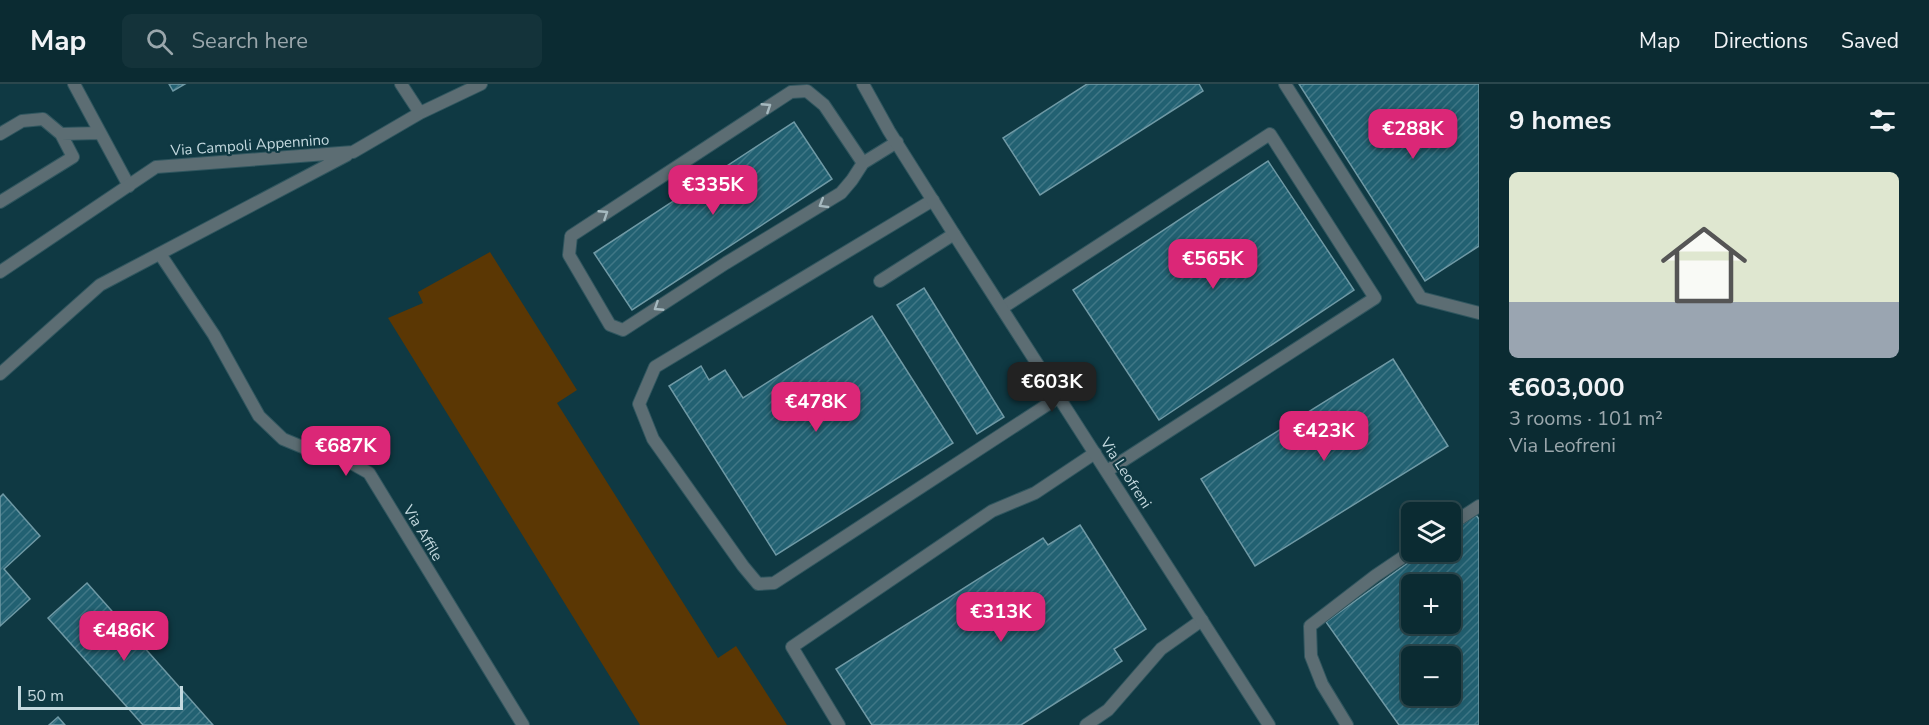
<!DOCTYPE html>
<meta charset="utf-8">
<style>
:root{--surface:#0b2b32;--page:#14333a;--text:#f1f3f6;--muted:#9aa7ac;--line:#2b474d;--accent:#db2777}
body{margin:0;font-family:"Nunito Sans",sans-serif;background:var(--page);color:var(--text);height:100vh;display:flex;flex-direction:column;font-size:22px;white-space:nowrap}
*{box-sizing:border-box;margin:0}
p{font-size:20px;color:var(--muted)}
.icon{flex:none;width:33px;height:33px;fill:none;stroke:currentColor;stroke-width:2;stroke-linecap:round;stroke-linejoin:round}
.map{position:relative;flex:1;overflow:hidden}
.sheet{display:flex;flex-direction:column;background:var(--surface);width:450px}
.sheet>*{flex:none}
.buttons{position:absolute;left:1401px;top:418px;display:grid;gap:12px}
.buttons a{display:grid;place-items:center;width:60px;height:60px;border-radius:9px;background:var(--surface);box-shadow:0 3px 15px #0003,0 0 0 2px var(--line);font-size:30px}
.scale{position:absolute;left:18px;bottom:15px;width:165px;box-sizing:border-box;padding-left:6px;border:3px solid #c4d9df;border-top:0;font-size:16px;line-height:21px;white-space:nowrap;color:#c4d9df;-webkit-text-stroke:4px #0f3943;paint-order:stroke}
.price{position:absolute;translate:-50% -51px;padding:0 14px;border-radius:12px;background:var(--accent);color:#fff;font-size:20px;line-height:39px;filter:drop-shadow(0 2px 3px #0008)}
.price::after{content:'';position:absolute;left:50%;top:36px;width:18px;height:14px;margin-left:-9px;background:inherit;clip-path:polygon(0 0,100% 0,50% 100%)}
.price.active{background:#222;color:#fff}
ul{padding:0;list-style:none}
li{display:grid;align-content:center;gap:12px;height:318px;padding:0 30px}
li span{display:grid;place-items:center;height:186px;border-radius:9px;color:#555}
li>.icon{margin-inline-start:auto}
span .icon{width:108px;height:108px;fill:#fffc;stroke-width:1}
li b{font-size:26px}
h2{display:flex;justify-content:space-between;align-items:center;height:72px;padding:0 30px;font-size:26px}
header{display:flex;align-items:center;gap:36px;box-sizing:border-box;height:84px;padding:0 30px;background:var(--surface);border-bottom:2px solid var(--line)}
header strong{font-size:28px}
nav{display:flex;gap:33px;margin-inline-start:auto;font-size:21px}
.search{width:420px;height:54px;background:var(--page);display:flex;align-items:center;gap:15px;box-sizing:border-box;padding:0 21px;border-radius:9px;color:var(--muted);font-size:22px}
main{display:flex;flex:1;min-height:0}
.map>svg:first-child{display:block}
</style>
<header>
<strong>Map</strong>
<div class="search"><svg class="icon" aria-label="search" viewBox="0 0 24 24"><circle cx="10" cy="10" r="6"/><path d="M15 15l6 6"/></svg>Search here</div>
<nav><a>Map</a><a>Directions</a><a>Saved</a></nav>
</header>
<main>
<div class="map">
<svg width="1479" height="641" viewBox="0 0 1479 641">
<defs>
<pattern id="building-hatch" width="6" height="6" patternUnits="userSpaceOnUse" patternTransform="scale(1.5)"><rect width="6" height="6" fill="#226172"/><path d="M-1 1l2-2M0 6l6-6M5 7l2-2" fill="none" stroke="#407786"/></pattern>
</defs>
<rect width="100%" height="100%" fill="#0f3943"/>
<path fill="#5b3704" d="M490,168l87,138 -20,13 161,255 18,-12 51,79h-147l-252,-407 35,-15 -5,-11z"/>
<path fill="url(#building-hatch)" stroke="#6f99a5" stroke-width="1.5" fill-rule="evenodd" d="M169,0h16l-12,7z
M1087,0h112l4,7 -163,104 -37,-57z
M1299,0h180v162l-54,35z
M794,38l38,57 -200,131 -38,-57z
M1268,77l86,129 -195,130 -86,-130z
M924,204l80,129 -27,17 -80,-129z
M872,232l81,127 -177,112 -107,-169 32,-20 8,14 16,-10 18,28z
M1393,275l55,87 -193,120 -54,-87z
M3,410l37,42 -36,33 26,30 -30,27v-129z
M1476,431l3,4v206h-80l-73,-103 97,-70h27v-19zM1412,501h38v39h-38zM1412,573h38v39h-38z
M1080,441l66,104 -32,20 8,12 -101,64h-149l-36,-56 207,-131 5,7z
M87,499l126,142h-70l-95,-107z
M58,633l7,8h-16z"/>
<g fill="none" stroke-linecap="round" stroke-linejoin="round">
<g stroke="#30565f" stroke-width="14">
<path id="lane" d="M74,0l55,102
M1285,0l136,214 58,15
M0,50l22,-13 21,-2 18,15 12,23 -73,45
M61,50l39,-1
M863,79l-39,-58 -17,-14 -16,1 -220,144 -2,19 41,70 13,5 103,-67 115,-70 11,-13 11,-17 34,-21
M933,116l-278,167 -16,37 14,35 90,127 15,18 16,-1 285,-186
M880,197l74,-47
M1002,224l268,-174 105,164 -268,173
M1450,441l29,-19
M839,641l-47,-78 200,-136 43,-18 60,-40
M1086,641l22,-15 53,-61 41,-29
M1347,641l-25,-41 -11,-28 -1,-30 65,-50 37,-25"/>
</g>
<g stroke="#30565f" stroke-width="14">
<path id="street" d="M401,0l19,29
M863,0l26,47 65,103 315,491
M160,170l54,81 45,81 24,23 34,14 29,7 23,13 154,252
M0,188l156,-105 197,-15 67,-39 61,-29
M0,290l100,-89 247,-130"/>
</g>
<use href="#lane" stroke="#5c6d73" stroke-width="12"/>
<use href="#street" stroke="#5c6d73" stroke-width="12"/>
</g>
<defs><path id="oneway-chevron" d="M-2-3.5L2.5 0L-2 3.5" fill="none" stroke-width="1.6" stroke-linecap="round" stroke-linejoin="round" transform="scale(1.5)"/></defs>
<g stroke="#a5b9bf">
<use href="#oneway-chevron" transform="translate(767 23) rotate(-33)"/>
<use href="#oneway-chevron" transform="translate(823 120) rotate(149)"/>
<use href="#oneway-chevron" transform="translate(604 130) rotate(-33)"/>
<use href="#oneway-chevron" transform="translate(658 223) rotate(147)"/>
</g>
<g text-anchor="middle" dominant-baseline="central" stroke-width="4.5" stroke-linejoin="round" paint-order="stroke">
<g font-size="15" fill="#c4d9df" stroke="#0f3943">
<text transform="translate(250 61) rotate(-4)">Via Campoli Appennino</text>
<text transform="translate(1126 389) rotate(57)">Via Leofreni</text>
<text transform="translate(423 449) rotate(59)">Via Affile</text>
</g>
</g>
</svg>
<div class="buttons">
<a><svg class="icon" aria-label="layers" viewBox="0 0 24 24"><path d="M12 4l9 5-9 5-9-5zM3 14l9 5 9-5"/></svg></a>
<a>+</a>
<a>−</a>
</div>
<div class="scale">50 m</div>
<b class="price" style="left:1413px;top:76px">€288K</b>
<b class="price" style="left:713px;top:132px">€335K</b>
<b class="price" style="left:1213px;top:206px">€565K</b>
<b class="price active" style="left:1052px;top:329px">€603K</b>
<b class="price" style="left:816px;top:349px">€478K</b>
<b class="price" style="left:1324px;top:378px">€423K</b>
<b class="price" style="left:346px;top:393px">€687K</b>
<b class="price" style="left:1001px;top:559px">€313K</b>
<b class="price" style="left:124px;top:578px">€486K</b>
</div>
<section class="sheet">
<h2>9 homes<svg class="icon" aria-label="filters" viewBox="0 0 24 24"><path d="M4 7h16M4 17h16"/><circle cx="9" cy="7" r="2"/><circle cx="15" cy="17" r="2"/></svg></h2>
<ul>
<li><span style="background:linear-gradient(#dfe7d0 70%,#9aa5b1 0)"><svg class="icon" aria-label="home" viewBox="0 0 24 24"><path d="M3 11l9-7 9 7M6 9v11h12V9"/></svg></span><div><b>€603,000</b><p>3 rooms · 101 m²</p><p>Via Leofreni</p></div></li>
</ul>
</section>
</main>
